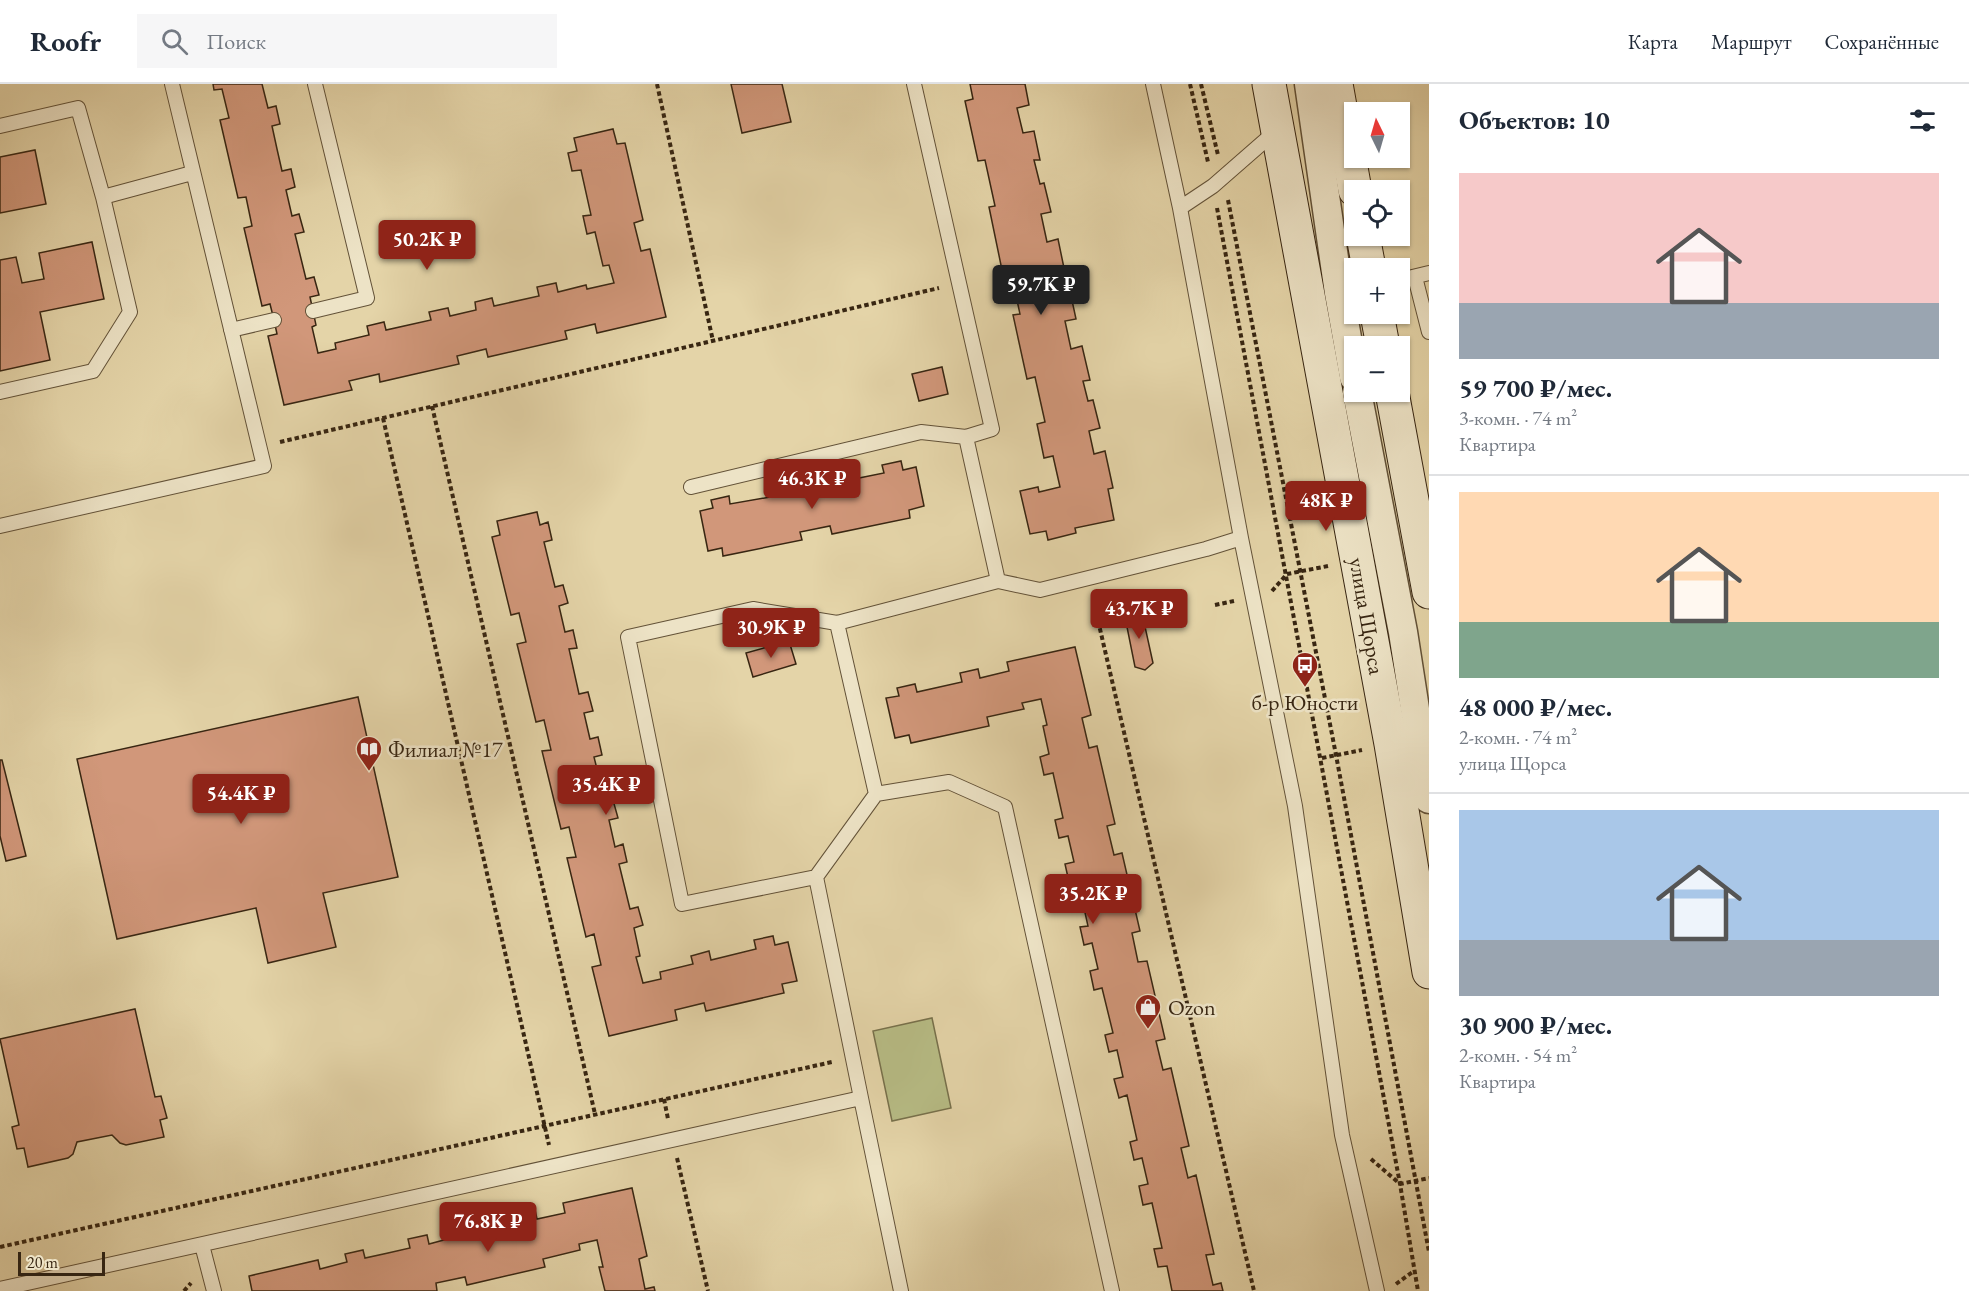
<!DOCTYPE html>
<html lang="ru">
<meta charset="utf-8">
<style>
:root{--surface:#fff;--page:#f6f6f7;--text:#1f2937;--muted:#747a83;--line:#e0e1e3;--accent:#8f2418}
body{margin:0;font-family:"EB Garamond",serif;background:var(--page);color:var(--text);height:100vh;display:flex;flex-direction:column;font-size:22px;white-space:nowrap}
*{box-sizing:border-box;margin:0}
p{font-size:20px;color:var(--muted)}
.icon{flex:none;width:33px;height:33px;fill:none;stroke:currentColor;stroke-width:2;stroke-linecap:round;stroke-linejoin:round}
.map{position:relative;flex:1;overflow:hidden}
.details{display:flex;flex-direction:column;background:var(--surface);width:540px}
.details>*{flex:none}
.needle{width:39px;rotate:355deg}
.tools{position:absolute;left:1344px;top:18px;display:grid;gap:12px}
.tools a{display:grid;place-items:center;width:66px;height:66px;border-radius:0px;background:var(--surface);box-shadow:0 2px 4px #0004;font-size:30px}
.scale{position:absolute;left:18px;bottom:15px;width:87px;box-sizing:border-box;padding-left:6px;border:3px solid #382612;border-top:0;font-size:16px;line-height:21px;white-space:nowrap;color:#382612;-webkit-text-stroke:4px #ede3c6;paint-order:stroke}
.price{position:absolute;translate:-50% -51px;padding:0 14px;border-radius:6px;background:var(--accent);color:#fff;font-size:20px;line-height:39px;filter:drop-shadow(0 2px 3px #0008)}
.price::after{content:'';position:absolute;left:50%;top:36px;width:18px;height:14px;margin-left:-9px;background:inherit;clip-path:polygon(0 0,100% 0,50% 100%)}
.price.current{background:#222;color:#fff}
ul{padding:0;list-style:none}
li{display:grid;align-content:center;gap:12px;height:318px;padding:0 30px}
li+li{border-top:2px solid var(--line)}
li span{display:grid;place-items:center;height:186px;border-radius:0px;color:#555}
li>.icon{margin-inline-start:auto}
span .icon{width:108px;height:108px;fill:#fffc;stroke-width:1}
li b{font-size:26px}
h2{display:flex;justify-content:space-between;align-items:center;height:72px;padding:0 30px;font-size:26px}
header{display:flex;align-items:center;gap:36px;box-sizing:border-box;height:84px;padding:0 30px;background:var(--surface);border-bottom:2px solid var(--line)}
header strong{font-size:28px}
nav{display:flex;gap:33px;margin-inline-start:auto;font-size:21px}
.search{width:420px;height:54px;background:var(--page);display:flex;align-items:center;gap:15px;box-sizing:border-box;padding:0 21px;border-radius:0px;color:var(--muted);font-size:22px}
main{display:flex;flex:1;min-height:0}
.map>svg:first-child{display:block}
</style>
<header>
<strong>Roofr</strong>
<div class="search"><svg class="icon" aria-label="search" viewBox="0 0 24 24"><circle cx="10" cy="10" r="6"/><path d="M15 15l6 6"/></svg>Поиск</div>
<nav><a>Карта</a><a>Маршрут</a><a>Сохранённые</a></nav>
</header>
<main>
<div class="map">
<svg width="1429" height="1207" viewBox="0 0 1429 1207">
<rect width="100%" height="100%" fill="#e4d4a8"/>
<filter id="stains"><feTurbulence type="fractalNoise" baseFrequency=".00333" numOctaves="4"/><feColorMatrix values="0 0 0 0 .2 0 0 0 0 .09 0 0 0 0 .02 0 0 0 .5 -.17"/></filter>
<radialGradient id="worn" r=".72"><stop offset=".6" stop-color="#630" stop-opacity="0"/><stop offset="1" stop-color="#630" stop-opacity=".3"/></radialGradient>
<path fill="#b7bc85" stroke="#78714c" stroke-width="1.5" d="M932,934l19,90 -59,13 -19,-90z"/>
<path fill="#d1977a" stroke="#382612" stroke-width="1.5" d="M213,0h49l6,24 8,-2 4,18 -8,2 5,23 5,22 9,-2 4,18 -9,3 6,26 7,-2 5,18 -9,2 11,45 8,-2 5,18 -9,2 6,28 -4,2 6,26 18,-4 -1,-6 34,-8 -2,-9 17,-4 2,8 45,-10 -2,-8 19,-4 2,8 26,-6 -1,-8 17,-4 2,8 45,-10 -2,-9 19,-4 2,9 28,-7 1,4 27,-6 -5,-18 -6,1 -8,-34 -8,2 -4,-18 8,-1 -10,-45 -9,1 -4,-18 9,-2 -3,-13 39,-9 4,15 8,-1 18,77 -9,3 7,28 9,-2 16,68 -69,16 -2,-9 -30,7 2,8 -79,18 -2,-8 -29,7 2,8 -79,18 -1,-8 -30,7 3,9 -68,15 -16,-69 9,-2 -3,-14 -4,-16 -8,2 -18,-78 8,-2 -6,-29 -8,1 -18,-78 9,-2 -7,-29 -8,1z
M731,0h51l9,38 -49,11z
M970,0h55l4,21 -12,3 6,25 11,-2 6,29h-6l6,24 4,-1 7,29 -10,2 6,28 11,-3 6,29 -6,1 6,23 6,-1 6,28 -11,2 6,28 11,-3 8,34 -7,1 5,20 5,-1 7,28 -11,3 5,23 11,-3 8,37 -5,1 6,31 -39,8 1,5 -28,7 -2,-9 -16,3 -10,-43 18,-4 1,5 21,-5 -7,-31 -9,2 -7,-34 8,-2 -10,-45 -8,2 -14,-64 7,-1 -10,-46 -8,2 -13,-63 6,-1 -10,-46 -7,1 -13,-60 8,-2z
M35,66l11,54 -46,9v-56z
M92,158l12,57 -64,13 10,48 -50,11v-111l16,-3 6,26 22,-4 -5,-26z
M942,283l6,27 -29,7 -7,-27z
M901,377l2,9 13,-3 8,39 -15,4 1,8 -78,16 -2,-8 -30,6 2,8 -79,16 -1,-8 -14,3 -8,-40 13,-3 -2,-8 18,-4 1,8 46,-8 -2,-9 19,-4 1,9 27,-6 -2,-8 18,-4 2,8 45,-9 -2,-8z
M537,428l3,13 8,-3 4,18 -8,2 11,45 8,-2 5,18 -9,3 6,26 8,-2 4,18 -8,1 10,45 9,-2 5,19 -9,2 6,26 8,-2 4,18 -8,2 11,44 8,-1 5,18 -9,2 6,27 8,-3 4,18 -8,2 11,45 8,-2 5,18 -9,3 6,28 -4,1 7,26 18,-4 -1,-7 33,-8 -2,-8 18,-5 2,9 45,-11 -2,-9 19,-4 2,9 13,-3 9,39 -15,3 2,9 -78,18 -2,-8 -29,7 2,10 -68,16 -17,-69 9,-2 -7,-31 -8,3 -19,-79 9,-1 -7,-30 -8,2 -19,-78 9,-1 -7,-30 -8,2 -19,-78 9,-2 -7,-29 -8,2 -19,-78 8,-2 -3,-14z
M1132,526l10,3 11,50 -8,7 -10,-3 -10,-50z
M789,557l7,23 -43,13 -7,-24z
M1075,563l16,68 -9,3 7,30 8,-2 18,78 -8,2 7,29 8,-2 18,78 -8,2 6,29 9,-1 18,78 -9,2 7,29 8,-2 18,78 -8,2 7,30 8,-3 18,79 -8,1 7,30 8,-2 2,8h-51l-5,-25 -9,1 -4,-18 8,-1 -10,-45 -9,2 -4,-19 9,-2 -6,-26 -8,2 -4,-18 7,-2 -10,-45 -8,3 -5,-19 9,-2 -6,-27 -8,2 -4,-17 8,-2 -11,-45 -8,2 -4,-19 8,-2 -6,-26 -8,2 -4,-18 8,-1 -10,-45 -9,1 -4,-18 9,-2 -6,-26 -9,2 -4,-18 8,-2 -10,-45 -9,2 -4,-18 9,-3 -6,-28 4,-1 -6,-26 -19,4 2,6 -37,8 2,9 -78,17 -2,-8 -14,3 -9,-40 13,-2 -2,-8 18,-4 2,8 45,-10 -2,-9 18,-4 2,9 29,-7 -2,-9z
M358,613l40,180 -75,16 13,54 -68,16 -12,-55 -139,31 -40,-180z
M0,676h2l24,96 -20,5 -6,-25z
M135,925l20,88 6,-1 6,22 -7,2 4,17 -38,8 -6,-2 -8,-8 -35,7 -4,12 -5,4 -40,9 -4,-19 -7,1 -5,-22 7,-2 -19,-86z
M632,1104l15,68 -8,3 6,30 9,-2 1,4h-50l-6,-24h4l-6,-27 -18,4 1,6 -37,9 2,8 -78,18 -2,-8 -29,6 1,8h-185l-3,-15 69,-16 2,9 27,-7 -2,-8 18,-4 2,8 23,-5 22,-5 -2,-9 19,-4 2,9 26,-7 -2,-8 18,-4 2,8 45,-10 -2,-9 19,-4 2,9 28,-6 -2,-10z"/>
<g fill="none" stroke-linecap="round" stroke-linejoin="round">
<g stroke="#635238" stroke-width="16">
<path id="service" d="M914,0l78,345 -26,8 32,144
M1153,0l27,124 61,330 54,268 47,329 35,156
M0,42l78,-18 25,89 27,115 -37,59 -93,21
M103,113l89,-24
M1180,124l33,-22 63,-55
M1415,193l14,55
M1400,196l29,-7
M313,227l54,-13 -52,-214
M231,246l43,-10
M691,403l230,-55 45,5
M0,442l264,-60 -92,-382
M876,710l73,-12 56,25 107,484
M816,793l-134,27 -54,-267 125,-28 84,14
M861,1014l-45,-221 60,-83 -39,-171 161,-42 42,9 166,-41 35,-11
M202,1161l12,46
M0,1205l861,-191 40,193"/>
</g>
<g stroke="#635238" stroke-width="31">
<path id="minor" d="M1309,0l30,209 15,84
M1357,308l46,240 26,167"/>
</g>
<g stroke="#382612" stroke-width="35">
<path id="secondary" d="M1269,0l122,660 38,228
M1336,0l19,106
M1363,152l6,32
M1377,230l6,32
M1392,308l37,200"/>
</g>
<path stroke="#382612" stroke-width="4" stroke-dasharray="4.5 3" stroke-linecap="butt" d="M657,0l56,257
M1190,0l18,78
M1201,0l17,71
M1228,116l108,555 93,497
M1217,124l183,976 18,107
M432,322l163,708
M383,334l166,727
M280,358l659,-154
M1272,507l15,-17 41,-8
M1093,515l161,692
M1215,521l19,-4
M1322,674l40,-8
M664,1015l4,20
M677,1074l31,133
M1371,1075l29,25 29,-6
M0,1163l832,-185
M1396,1200l18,-13
M184,1207l7,-8"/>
<use href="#service" stroke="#ede3c6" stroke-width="14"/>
<use href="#minor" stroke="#ede3c6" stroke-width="28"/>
<use href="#secondary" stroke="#ede3c6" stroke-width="33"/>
</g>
<defs>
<g id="bus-pin" transform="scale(1.35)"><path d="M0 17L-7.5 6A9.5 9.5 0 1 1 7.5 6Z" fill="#8f2418" stroke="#ede3c6"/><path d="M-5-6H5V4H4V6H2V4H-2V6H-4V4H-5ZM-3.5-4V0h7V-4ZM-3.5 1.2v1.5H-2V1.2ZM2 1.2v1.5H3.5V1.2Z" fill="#fff"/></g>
<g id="library-pin" transform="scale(1.35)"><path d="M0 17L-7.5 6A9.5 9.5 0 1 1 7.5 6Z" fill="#8f2418" stroke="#ede3c6"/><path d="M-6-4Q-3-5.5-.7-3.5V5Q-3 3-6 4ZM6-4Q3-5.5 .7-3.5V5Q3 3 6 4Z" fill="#fff"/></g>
<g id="shop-pin" transform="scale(1.35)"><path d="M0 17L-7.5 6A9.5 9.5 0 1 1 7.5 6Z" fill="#8f2418" stroke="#ede3c6"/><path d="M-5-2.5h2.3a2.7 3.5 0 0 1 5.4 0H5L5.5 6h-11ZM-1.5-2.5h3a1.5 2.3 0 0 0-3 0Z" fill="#fff"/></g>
</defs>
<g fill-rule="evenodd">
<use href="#bus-pin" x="1305" y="581"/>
<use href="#library-pin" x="369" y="665"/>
<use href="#shop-pin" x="1148" y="923"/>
</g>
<g text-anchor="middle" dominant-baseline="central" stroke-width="5" stroke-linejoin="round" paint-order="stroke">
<g font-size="22" fill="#382612" stroke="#ede3c6">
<text transform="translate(1367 532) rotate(80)">улица Щорса</text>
</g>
<g font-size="22" fill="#382612" stroke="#ede3c6" text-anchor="start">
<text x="1305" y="618" text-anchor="middle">б-р Юности</text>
<text x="388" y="665">Филиал №17</text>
<text x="1168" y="923">Ozon</text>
</g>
</g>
<rect width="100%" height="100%" filter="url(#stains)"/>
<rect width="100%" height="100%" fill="url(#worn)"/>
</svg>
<div class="tools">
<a><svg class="needle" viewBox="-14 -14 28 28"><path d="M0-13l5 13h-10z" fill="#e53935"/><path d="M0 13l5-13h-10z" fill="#747a83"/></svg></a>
<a><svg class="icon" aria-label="locate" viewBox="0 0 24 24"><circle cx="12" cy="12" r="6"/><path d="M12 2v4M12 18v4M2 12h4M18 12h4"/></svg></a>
<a>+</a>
<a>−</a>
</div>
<div class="scale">20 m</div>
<b class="price" style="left:427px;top:187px">50.2K ₽</b>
<b class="price current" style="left:1041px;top:232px">59.7K ₽</b>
<b class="price" style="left:812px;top:426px">46.3K ₽</b>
<b class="price" style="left:1326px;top:448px">48K ₽</b>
<b class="price" style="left:1139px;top:556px">43.7K ₽</b>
<b class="price" style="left:771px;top:575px">30.9K ₽</b>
<b class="price" style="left:606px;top:732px">35.4K ₽</b>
<b class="price" style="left:241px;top:741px">54.4K ₽</b>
<b class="price" style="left:1093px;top:841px">35.2K ₽</b>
<b class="price" style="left:488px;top:1169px">76.8K ₽</b>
</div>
<section class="details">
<h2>Объектов: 10<svg class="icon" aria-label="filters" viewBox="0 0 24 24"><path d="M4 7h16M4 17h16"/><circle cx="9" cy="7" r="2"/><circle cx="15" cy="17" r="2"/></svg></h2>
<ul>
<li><span style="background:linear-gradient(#f6c9c9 70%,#9aa5b1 0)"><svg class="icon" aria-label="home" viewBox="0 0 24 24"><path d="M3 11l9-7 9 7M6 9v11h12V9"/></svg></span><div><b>59 700 ₽/мес.</b><p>3-комн. · 74 m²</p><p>Квартира</p></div></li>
<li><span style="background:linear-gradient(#ffd9b3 70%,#7fa58c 0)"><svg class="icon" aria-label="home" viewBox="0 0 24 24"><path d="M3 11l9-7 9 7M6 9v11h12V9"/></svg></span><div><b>48 000 ₽/мес.</b><p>2-комн. · 74 m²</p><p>улица Щорса</p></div></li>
<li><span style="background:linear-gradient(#a9c7e8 70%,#9aa5b1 0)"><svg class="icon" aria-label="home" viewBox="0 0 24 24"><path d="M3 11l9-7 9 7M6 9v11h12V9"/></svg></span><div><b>30 900 ₽/мес.</b><p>2-комн. · 54 m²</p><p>Квартира</p></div></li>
</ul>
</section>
</main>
